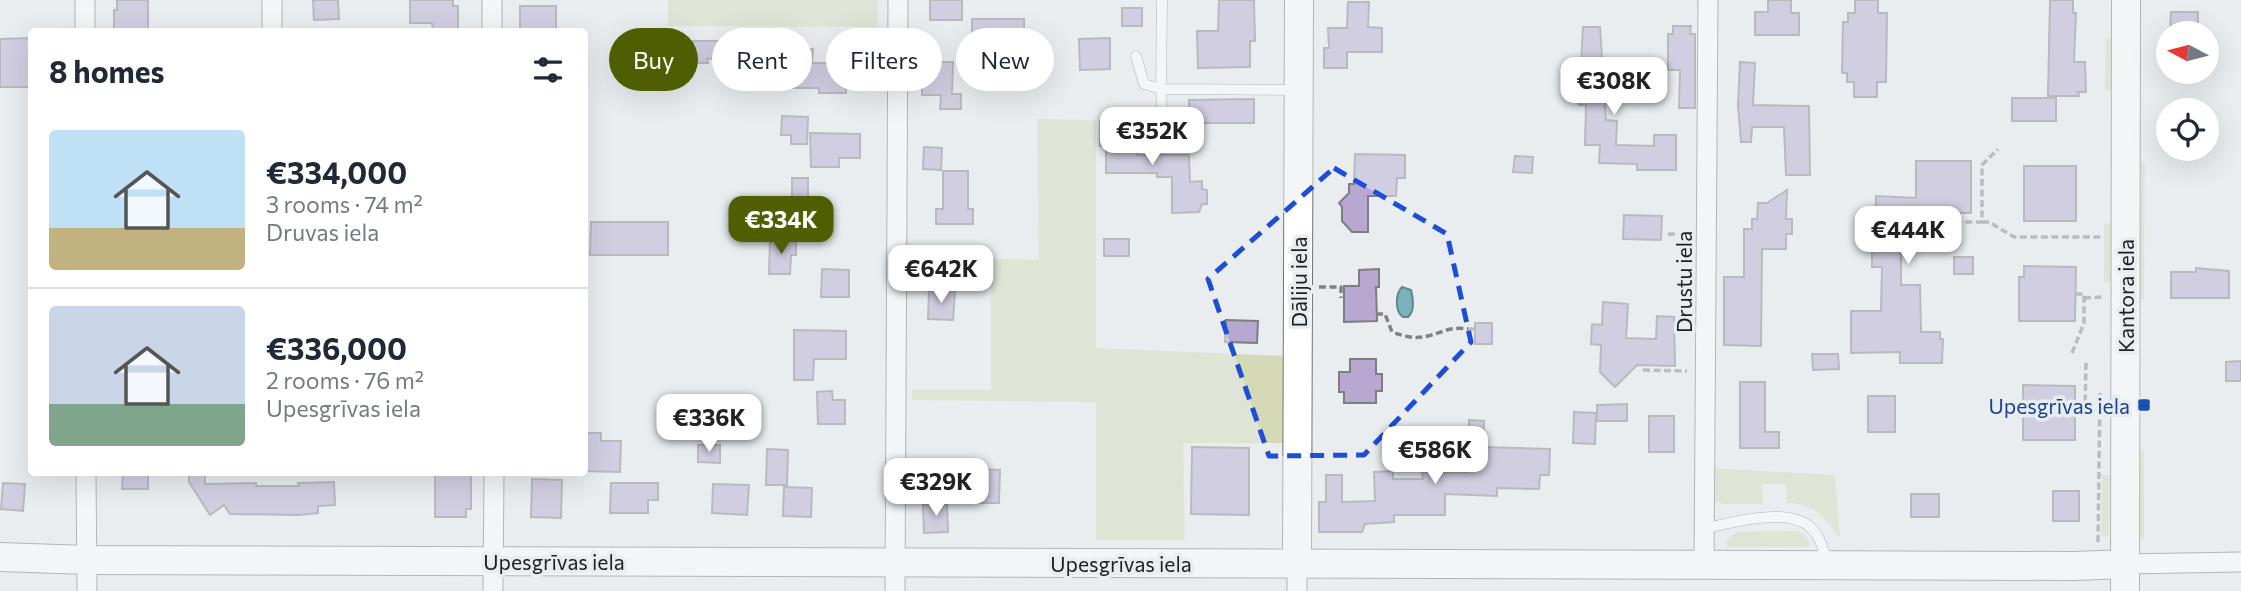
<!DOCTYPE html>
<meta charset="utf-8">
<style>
:root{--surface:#fff;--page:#f2f2f3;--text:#1f2937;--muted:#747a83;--line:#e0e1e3;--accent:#4e5e00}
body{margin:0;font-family:Commissioner,sans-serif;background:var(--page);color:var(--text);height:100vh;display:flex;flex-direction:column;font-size:26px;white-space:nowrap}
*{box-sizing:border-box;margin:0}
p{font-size:23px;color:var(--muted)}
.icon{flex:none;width:38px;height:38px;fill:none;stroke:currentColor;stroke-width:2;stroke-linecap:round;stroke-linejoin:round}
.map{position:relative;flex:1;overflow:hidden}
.drawer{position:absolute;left:28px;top:28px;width:560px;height:448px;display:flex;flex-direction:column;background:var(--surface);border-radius:7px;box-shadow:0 7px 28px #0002}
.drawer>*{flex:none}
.banner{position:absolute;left:609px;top:28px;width:665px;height:63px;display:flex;gap:14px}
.needle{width:46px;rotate:277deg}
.fabs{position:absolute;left:2156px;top:21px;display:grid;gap:14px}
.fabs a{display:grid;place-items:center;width:63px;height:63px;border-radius:50%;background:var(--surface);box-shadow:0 7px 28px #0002;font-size:35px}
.price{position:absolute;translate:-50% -60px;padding:0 16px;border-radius:14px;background:#fff;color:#222;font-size:23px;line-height:46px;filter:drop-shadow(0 2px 4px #0008)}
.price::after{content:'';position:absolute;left:50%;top:42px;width:21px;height:16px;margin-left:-10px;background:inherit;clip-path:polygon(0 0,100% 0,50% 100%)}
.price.selected{background:var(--accent);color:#fff}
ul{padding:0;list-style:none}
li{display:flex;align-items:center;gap:21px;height:175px;padding:0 21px}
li+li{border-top:2px solid var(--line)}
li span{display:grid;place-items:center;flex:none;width:196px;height:140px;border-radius:7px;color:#555}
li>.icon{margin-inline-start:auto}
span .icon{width:84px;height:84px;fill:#fffc;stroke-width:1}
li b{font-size:30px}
h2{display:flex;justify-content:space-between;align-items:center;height:84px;padding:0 21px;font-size:30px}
.chip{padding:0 24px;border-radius:32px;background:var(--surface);box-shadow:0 7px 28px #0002;font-size:24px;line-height:63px}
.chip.selected{background:var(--accent);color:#fff}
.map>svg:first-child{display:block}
</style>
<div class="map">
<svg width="2241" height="591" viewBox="0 0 2241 591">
<rect width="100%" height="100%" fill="#e9edf0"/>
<path fill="#d6d9b5" d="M668,0h210v27l-210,-1z
M2106,38l6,1v51l-7,1z
M1037,119l59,1v228l188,8v87h-101l2,97h-89v-138l-184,-2v-10h79v-131l48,1z
M2140,162l5,1 -1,136h-6z
M2112,223l-1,60 -7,-1v-58z
M2144,451v88l-6,-1v-85z
M1711,468l124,7 5,63c-14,-19 -28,-36 -53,-35l-1,-19h-24l1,20h-40l-11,-4z
M2102,474l8,2 -1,60 -8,1z
M1796,531l8,3 5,7v6h-82v-7l10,-8z"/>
<path fill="#7bb3ba" stroke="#5f878c" stroke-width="2" d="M1402,287l9,3c2,8 4,21 -3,27h-5c-8,-5 -8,-23 -1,-30z"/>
<path fill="#b6a8d0" stroke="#7e7d80" stroke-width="2" d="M117,0h31v30l-34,2v-22h3z
M313,0h25l1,19 -25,1z
M410,0h43v6h5v23h-25l-1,-6h-22z
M930,0h32v20h-32z
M1219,0h35l1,41h-5v26l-52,1 -1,-37h21z
M1768,0h23v13h8v22h-44v-23h13z
M1855,0h23v13h9l-1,69h-9v15h-23v-15h-7v-9h-5l1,-51h5v-9h7z
M2050,0h23v13h3l-2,49h11l1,30h-8l1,4h-31z
M1348,2h21l-1,25 14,1v24h-35v16h-23v-20h5l-1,-20h19z
M520,6h36v26h-36z
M1122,8h20v18h-20z
M2171,12h27v21h-28z
M972,19h52v29h-52z
M1673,26h18l-1,8h5v74h-16l1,-38h-12v-36h5z
M1583,27h17l6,93 11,1 -1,24 38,1v-11h22v35h-39v-6l-38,-1 1,-18h-15l1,-40h-7z
M32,38v49h-32v-48z
M1110,38v31l-30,1 -1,-31z
M693,41h25v17l-11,1 1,4h-25l-1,-18h11z
M788,49h25l-1,14h34v30h-27v-5h-37v-24h6z
M922,62h31l-1,32h9v15h-21l1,-14h-19z
M1740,62l15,1 -2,42 56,1 1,69h-24l-2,-48h-32l-1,15h-10l-3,-37z
M2012,98h44v23h-44z
M1254,99v24h-64l-1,-23z
M782,116l26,1 -1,27h-16v-9h-10z
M1100,121h22v15h14l1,19h52l1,27 12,-1v8l5,1v14h-5l-3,8 -27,1v-36h-15v-4h-51v-27h-6z
M810,133l50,1v24h-21v9h-28z
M924,147l18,1 -1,22 -18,-1z
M1355,154l50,1v23h-8l-1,18h-28v36h-16l-10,-11v-14l-3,-4 10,-10v-9h5z
M1515,156l18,1 -1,16 -19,-1z
M1916,161h55v52h-70v72h19l1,47h19v7h3l-1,24h-42v-11l-49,1v-42h30l1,-44h-10v-39h3l1,-32 40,2z
M2024,166h52v55h-52z
M943,171h25v38h5v15h-37v-15h7z
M792,178h16v32h-16z
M1787,190l-1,29h6v15h-6v15h-24l-1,97 -37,-1v-68h20v-48h8v-10h5l1,-16h9z
M1624,215l38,1 -1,24 -38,-1z
M591,222h77v33h-78z
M1104,239h25v17h-25z
M770,240h26v15h-5l-1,19h-21z
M1954,257h19v17h-19z
M2024,266l52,1 -1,54h-56v-44h5z
M2196,268l33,3v27h-58v-26h25z
M822,269l27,1v27h-28z
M1379,269v18h-3l1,34 -33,1v-36h15v-16z
M929,290l26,1 -2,29 -25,-1z
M1603,302l25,2 -2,34 30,1 1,-23 17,1 1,49 -38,-1 -22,22 -15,-15 1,-27 -10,-1 1,-20 10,1z
M1226,320l32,1 -1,22 -32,-1z
M1475,323h17v21h-17z
M794,330l52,1v28h-32l-1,21h-19z
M1812,354h26l1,15 -26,1z
M1350,359h26v15h6v17h-6v12h-32v-11h-5v-20h11z
M2241,361v20h-15v-19z
M1740,382h25v50h14v16h-39z
M2023,385l52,1v54h-52z
M832,391l1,9h12v24h-27l-1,-32z
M1868,396h27v36h-27z
M1627,404v17h-30v-16z
M1574,412l22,1 -1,31 -22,-1z
M1649,416h25v36h-25z
M1469,420l15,1 -1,26 67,2 -1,26h-9l-1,14 -42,-1v8l-52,-2v21h-51v7l-29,2 -3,8h-43v-30h7v-27h16v27l33,-1 -1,-29 19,-1v8h30l-1,-7h47z
M586,433h15v8h20l-1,31 -35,-1z
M698,445h22v18l-22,-1z
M1192,447l57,1v67l-58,-1z
M767,449l21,1 -1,35h-21z
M975,469l25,1 -1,33h-28v-24h4z
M123,472h25v17h-26z
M189,472h16v12l51,-1v3h43l-1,-3 36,-1 1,23 -17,1v7l-19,2 -69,-1 -6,-9 -14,10 -21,-33z
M435,472h36v37h-5v8h-31z
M532,479l30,1 -1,38 -30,-1z
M3,483l22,1 -2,27 -22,-2z
M611,483h47v17h-10v13h-38z
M713,484l36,1 -2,30 -35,-2z
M784,487l28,1 -1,29 -28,-1z
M2053,491h26v30h-26z
M1911,494h28v23h-28z
M947,504l1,28 -24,1 -1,-28z"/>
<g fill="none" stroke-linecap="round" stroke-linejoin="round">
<g stroke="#707376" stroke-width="11">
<path id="lane" d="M1162,0l-1,89 137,1
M1136,56l8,28 17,5 2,40 -12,7
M1704,529c26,-7 85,-22 106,-2 10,9 13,22 17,34"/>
</g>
<g stroke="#707376" stroke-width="21">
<path id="street" d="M492,0v32
M85,32v-32
M272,32v-32
M86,472l1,119
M2124,564l117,-2
M1704,565l4,-565
M493,591l1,-119
M895,591l3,-591
M1297,591v-27"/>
</g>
<g stroke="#707376" stroke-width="30">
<path id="secondary" d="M0,557l87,3 1988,6 49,-2
M1297,564l2,-564
M2125,591l1,-591"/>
</g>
<path stroke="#808284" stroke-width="3.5" stroke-dasharray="7 3.5" stroke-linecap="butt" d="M1944,213l-1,9h39v-57l16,-16
M1982,222h7l25,15h88
M1668,234l19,1
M1319,287h22v11
M2084,298l18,-1
M1376,314h9l7,18c25,9 31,6 55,-2 8,-3 19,-1 28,-1
M2072,353l12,-30v-29h-8
M1643,370l44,1
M2075,412l24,1
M2085,412l1,-51
M2098,542l2,-149"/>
<use href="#lane" stroke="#fff" stroke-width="10"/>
<use href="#street" stroke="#fff" stroke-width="19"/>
<use href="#secondary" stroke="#fff" stroke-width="28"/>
</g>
<path d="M0 0H2241V591H0ZM1334,168l113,66 24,108 -107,113 -95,1 -61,-177z" fill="#e9edf0" fill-opacity=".55" fill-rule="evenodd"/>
<path fill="none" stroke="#1d4ed8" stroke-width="5" stroke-dasharray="14 9" stroke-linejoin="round" d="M1334,168l113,66 24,108 -107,113 -95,1 -61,-177z"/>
<rect fill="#1a4fb4" stroke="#e9edf0" stroke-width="2.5" x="2137" y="398" width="14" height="14" rx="3.5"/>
<g text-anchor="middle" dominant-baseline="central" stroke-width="7" stroke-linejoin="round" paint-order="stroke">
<g font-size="21" fill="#1e1f20" stroke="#e9edf0">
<text transform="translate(1298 282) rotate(-90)">Dāliju iela</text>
<text transform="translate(1683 282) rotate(-90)">Drustu iela</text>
<text transform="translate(2125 296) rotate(-90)">Kantora iela</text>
<text x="554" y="561">Upesgrīvas iela</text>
<text x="1121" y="563">Upesgrīvas iela</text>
</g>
<g font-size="21" fill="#164399" stroke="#e9edf0" text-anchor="end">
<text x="2130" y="405">Upesgrīvas iela</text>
</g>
</g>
</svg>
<div class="fabs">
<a><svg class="needle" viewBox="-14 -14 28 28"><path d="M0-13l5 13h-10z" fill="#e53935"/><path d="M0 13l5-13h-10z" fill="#747a83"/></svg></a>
<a><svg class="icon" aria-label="locate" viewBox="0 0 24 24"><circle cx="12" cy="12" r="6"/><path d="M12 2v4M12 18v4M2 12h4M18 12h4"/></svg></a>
</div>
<b class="price" style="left:1614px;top:117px">€308K</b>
<b class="price" style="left:1152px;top:167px">€352K</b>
<b class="price selected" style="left:781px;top:256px">€334K</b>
<b class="price" style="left:1908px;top:266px">€444K</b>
<b class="price" style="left:941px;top:305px">€642K</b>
<b class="price" style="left:709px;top:454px">€336K</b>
<b class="price" style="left:1435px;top:486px">€586K</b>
<b class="price" style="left:936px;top:518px">€329K</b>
<div class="banner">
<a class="chip selected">Buy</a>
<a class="chip">Rent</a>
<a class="chip">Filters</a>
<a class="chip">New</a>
</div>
<section class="drawer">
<h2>8 homes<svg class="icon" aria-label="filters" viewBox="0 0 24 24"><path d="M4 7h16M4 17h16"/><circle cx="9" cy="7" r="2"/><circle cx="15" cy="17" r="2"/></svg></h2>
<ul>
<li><span style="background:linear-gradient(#bfe0f5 70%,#c2b280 0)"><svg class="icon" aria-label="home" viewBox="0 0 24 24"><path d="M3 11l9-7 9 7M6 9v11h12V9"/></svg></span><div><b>€334,000</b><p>3 rooms · 74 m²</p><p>Druvas iela</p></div></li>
<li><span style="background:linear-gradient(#c9d6e8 70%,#7fa58c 0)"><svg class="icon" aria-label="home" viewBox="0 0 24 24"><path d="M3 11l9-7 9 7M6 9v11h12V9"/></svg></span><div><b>€336,000</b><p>2 rooms · 76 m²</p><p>Upesgrīvas iela</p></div></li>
</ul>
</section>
</div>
